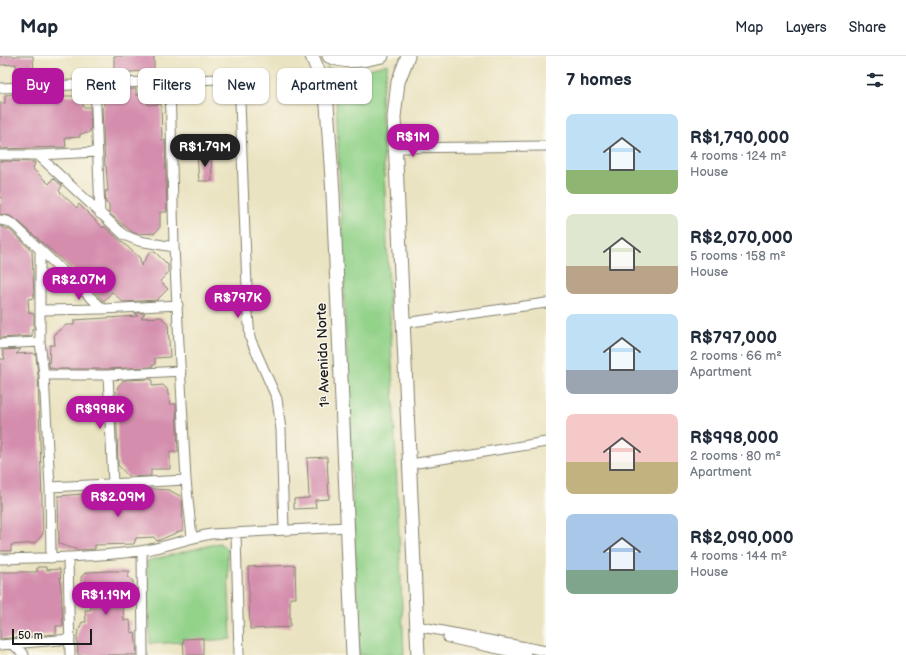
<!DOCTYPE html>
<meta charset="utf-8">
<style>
:root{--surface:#fff;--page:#f6f6f7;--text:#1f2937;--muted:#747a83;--line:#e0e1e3;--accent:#b5179e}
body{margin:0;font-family:"Balsamiq Sans",sans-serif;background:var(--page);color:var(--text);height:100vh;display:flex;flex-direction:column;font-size:15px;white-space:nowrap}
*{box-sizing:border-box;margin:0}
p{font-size:13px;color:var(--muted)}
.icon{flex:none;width:22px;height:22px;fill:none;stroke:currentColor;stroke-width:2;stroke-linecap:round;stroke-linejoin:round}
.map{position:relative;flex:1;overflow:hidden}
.side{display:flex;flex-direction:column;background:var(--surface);width:360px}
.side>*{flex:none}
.banner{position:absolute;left:12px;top:12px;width:380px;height:36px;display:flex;gap:8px}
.scale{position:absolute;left:12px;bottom:10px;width:80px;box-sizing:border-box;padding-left:4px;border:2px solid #1c1c1c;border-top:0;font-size:11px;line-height:14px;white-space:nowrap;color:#1c1c1c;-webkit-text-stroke:3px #fbf7ec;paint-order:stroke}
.price{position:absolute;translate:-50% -34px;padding:0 9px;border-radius:14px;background:var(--accent);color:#fff;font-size:13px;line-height:26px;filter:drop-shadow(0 1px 2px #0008)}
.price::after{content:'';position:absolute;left:50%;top:24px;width:12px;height:9px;margin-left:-6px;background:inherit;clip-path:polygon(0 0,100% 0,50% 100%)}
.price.active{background:#222;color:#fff}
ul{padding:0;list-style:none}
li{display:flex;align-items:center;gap:12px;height:100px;padding:0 20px}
li span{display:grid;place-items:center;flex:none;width:112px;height:80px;border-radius:8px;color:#555}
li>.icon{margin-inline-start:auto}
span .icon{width:48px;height:48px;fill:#fffc;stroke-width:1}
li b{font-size:17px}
h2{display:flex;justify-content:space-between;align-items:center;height:48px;padding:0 20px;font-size:17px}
.chip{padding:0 14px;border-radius:8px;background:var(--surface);box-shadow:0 1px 3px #0004;font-size:14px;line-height:36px}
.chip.active{background:var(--accent);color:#fff}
header{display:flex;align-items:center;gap:24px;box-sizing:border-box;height:56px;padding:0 20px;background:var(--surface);border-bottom:1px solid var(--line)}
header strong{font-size:19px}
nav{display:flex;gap:22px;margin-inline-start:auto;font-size:14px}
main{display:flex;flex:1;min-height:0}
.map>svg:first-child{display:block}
</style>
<header>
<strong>Map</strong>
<nav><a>Map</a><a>Layers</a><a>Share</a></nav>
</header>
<main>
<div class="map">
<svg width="546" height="599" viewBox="0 0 546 599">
<rect width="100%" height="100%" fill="#fbf7ec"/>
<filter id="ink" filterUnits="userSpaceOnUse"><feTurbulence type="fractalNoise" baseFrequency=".025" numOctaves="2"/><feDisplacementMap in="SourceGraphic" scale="8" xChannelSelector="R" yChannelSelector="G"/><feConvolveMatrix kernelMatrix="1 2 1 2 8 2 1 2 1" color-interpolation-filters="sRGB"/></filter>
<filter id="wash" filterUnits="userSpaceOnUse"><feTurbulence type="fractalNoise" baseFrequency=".012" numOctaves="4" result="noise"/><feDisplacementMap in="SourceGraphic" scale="16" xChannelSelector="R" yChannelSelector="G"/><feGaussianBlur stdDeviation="0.9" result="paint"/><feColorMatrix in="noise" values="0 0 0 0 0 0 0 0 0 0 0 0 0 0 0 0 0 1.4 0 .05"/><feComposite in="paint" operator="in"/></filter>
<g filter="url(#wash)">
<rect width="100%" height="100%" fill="#eae3c1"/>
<path fill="#92d289" stroke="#577752" d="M388,8l-7,33 23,558h-45l-23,-558 -10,-29 32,4z
M219,487l8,5 4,91 -81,5 -3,-83z"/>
<g id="blocks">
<path fill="#d48dad" d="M0,0h33l1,18 -18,1v-11l-16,1z
M114,0h40v19h-8v-4l-32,2z
M136,33v6h11l1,10 13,-1 1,36h3l2,72h-7v15l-5,6 -18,1 -5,-2 -23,-19v-9l-3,-1 -1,-12h3l-2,-25h-1l-3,-58 2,-1v-6h6v-11z
M63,35v5h12l8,6v5h7l1,23 -3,3 -8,1v3l-15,1 1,9 -66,2v-46h5v-8z
M197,99h14l1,26h-13z
M0,105l35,1 -2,7 16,15 4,-6 9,8 -3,5 18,17 2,-4 24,24 1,-2 36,32 1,8 9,-14h5l13,13v8l-8,8 8,8 -11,11 -34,2 -11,-10 -8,9 -25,-26 -61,-54 -8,-5 -10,-2v-11l3,-3 -3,-3z
M0,170l10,4 22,21 2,47 -6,1 1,14 5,1v15h-2v7l-32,2z
M135,257h10l-4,5 20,-1 7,7 2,33 -15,1v7h-3v2l-44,2h-54l-5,-2 1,-22h5l-1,-11 12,-9h8v-5l64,-4z
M21,293l-5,5 17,-1 3,2 2,21 5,158 -8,9 -24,2v6h-11v-192h5l-3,-9z
M152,323v7l11,-1 4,4 3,15h6l2,48h-8v17h-19v7l-22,1 -11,-12 -2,-72 2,-7 6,-6z
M327,401l2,42 -14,1 1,8 -22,1v-10l15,-1 -2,-40z
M141,432l28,2 13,7 1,33 -26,11 -3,-4 -18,1 -2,6 -39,1v4l-17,1 -19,-6 -1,-48 59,-5v3l26,-1z
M295,509l1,33h-6v29l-40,2 -2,-62z
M37,511h9v3l14,-1 3,57h-7v8l-56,5v-67h37z
M109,515h21l-3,5 6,5 1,11 -12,1 2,28 6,-1 1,13 4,-1 2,23h-59l-1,-20 5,-13h4l-1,-12h6l-1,-18h-9v-15l4,-4 4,-1z
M203,582v17h-19l-1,-16z"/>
</g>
</g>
<g filter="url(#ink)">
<use href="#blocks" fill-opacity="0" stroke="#83806e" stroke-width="1"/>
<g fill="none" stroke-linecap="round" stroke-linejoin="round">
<g stroke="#83806e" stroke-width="11">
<path id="street" d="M170,26l4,165 12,233 6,57
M95,27l5,131
M0,32l218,-9c14,2 19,10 22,23l8,211 2,25 27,61 4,31 3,100
M396,92l150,-2
M0,99h38l86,80 15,6 35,6
M38,99l59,-3
M0,164l7,1 7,4 89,84 75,-4
M40,194v92l4,33 6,112 1,71
M41,254l62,-1
M404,267l142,-20
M0,288l40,-2
M44,319h64l73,-4
M108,319l5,109
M411,408l135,-22
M50,431l136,-7
M236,477l3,122
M142,495l1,104
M68,502l2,97
M0,503c47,-1 94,-2 140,-8 24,-3 47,-13 71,-17l136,-7
M417,570l129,25
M448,582l78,17
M13,588l11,11
M0,589l70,-6"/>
</g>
<g stroke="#83806e" stroke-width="15">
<path id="secondary" d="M312,0l9,22 6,27 6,89 20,461
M329,0c17,8 36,4 53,0
M408,0l-10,26 -4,35 24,538"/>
</g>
<use href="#street" stroke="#fff" stroke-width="9"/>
<use href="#secondary" stroke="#fff" stroke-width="13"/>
</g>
</g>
<g text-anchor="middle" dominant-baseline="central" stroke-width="3" stroke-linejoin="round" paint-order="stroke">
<g font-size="14" fill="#1c1c1c" stroke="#fbf7ec">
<text transform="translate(323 299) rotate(-92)">1ᵃ Avenida Norte</text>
</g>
</g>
</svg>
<div class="scale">50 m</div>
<b class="price" style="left:413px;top:102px">R$1M</b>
<b class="price active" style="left:205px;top:112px">R$1.79M</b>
<b class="price" style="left:79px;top:245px">R$2.07M</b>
<b class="price" style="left:238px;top:263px">R$797K</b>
<b class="price" style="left:100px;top:374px">R$998K</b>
<b class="price" style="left:118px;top:462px">R$2.09M</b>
<b class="price" style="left:106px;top:560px">R$1.19M</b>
<div class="banner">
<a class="chip active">Buy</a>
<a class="chip">Rent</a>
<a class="chip">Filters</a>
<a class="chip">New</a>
<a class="chip">Apartment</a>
</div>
</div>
<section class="side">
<h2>7 homes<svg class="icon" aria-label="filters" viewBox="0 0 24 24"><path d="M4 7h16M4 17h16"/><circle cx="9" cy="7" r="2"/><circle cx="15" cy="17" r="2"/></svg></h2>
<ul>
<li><span style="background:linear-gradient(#bfe0f5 70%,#8fb573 0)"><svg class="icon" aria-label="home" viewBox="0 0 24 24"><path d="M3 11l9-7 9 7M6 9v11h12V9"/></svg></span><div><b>R$1,790,000</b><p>4 rooms · 124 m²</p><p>House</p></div></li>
<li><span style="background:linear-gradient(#dfe7d0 65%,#b9a48a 0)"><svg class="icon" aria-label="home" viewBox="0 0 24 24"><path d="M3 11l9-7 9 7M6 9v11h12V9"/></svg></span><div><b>R$2,070,000</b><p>5 rooms · 158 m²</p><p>House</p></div></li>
<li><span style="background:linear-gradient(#bfe0f5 70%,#9aa5b1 0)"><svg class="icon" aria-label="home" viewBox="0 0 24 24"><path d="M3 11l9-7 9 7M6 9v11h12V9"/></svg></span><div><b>R$797,000</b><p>2 rooms · 66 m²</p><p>Apartment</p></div></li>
<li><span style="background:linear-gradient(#f6c9c9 60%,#c2b280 0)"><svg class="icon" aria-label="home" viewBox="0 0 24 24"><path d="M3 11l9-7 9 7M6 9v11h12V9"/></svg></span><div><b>R$998,000</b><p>2 rooms · 80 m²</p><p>Apartment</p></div></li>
<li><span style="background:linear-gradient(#a9c7e8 70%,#7fa58c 0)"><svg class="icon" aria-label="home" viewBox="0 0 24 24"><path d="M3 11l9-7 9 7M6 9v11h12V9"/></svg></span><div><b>R$2,090,000</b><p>4 rooms · 144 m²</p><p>House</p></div></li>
</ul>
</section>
</main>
